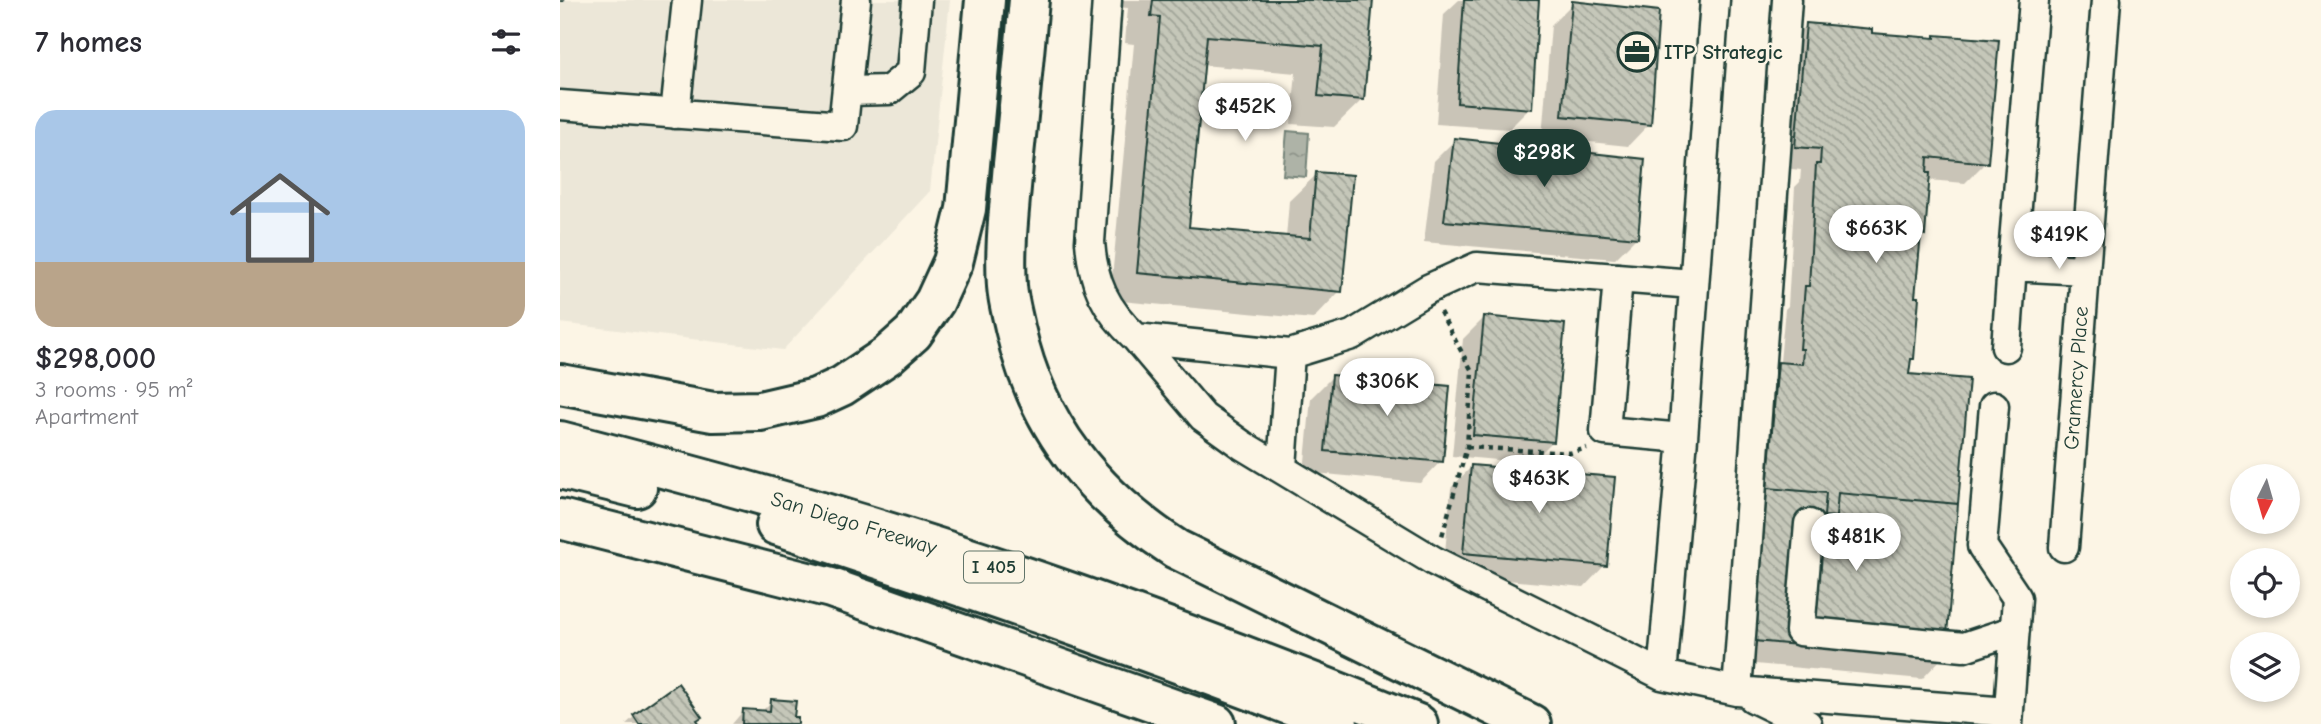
<!DOCTYPE html>
<meta charset="utf-8">
<style>
:root{--surface:#fff;--page:#f7f7f7;--text:#2b2b33;--muted:#7c7c81;--accent:#1f3d34}
body{margin:0;font-family:"Comic Neue",sans-serif;background:var(--page);color:var(--text);height:100vh;display:flex;flex-direction:column;font-size:26px;white-space:nowrap}
*{box-sizing:border-box;margin:0}
p{font-size:23px;color:var(--muted)}
.icon{flex:none;width:38px;height:38px;fill:none;stroke:currentColor;stroke-width:2;stroke-linecap:round;stroke-linejoin:round}
.map{position:relative;flex:1;overflow:hidden}
.drawer{display:flex;flex-direction:column;background:var(--surface);width:560px}
.drawer>*{flex:none}
.needle{width:46px;rotate:185deg}
.controls{position:absolute;left:1670px;top:464px;display:grid;gap:14px}
.controls a{display:grid;place-items:center;width:70px;height:70px;border-radius:50%;background:var(--surface);box-shadow:0 4px 10px #0003;font-size:35px}
.price{position:absolute;translate:-50% -60px;padding:0 16px;border-radius:24px;background:#fff;color:#222;font-size:23px;line-height:46px;filter:drop-shadow(0 2px 4px #0008)}
.price::after{content:'';position:absolute;left:50%;top:42px;width:21px;height:16px;margin-left:-10px;background:inherit;clip-path:polygon(0 0,100% 0,50% 100%)}
.price.active{background:var(--accent);color:#fff}
ul{padding:0;list-style:none}
li{display:grid;align-content:center;gap:14px;height:371px;padding:0 35px}
li span{display:grid;place-items:center;height:217px;border-radius:21px;color:#555}
li>.icon{margin-inline-start:auto}
span .icon{width:126px;height:126px;fill:#fffc;stroke-width:1}
li b{font-size:30px}
h2{display:flex;justify-content:space-between;align-items:center;height:84px;padding:0 35px;font-size:30px}
main{display:flex;flex:1;min-height:0}
.map>svg:first-child{display:block}
</style>
<main>
<section class="drawer">
<h2>7 homes<svg class="icon" aria-label="filters" viewBox="0 0 24 24"><path d="M4 7h16M4 17h16"/><circle cx="9" cy="7" r="2"/><circle cx="15" cy="17" r="2"/></svg></h2>
<ul>
<li><span style="background:linear-gradient(#a9c7e8 70%,#b9a48a 0)"><svg class="icon" aria-label="home" viewBox="0 0 24 24"><path d="M3 11l9-7 9 7M6 9v11h12V9"/></svg></span><div><b>$298,000</b><p>3 rooms · 95 m²</p><p>Apartment</p></div></li>
</ul>
</section>
<div class="map">
<svg width="1761" height="724" viewBox="0 0 1761 724">
<defs>
<pattern id="water-ripples" width="26" height="14" patternUnits="userSpaceOnUse" patternTransform="scale(1.75)"><rect width="26" height="14" fill="#aeb3a7"/><path d="M2 4q2-2 4 0t4 0M15 11q2-2 4 0t4 0" fill="none" stroke="#8d9389"/></pattern>
<pattern id="building-back-hatch" width="6" height="6" patternUnits="userSpaceOnUse" patternTransform="scale(1.75)"><rect width="6" height="6" fill="#c5c7b9"/><path d="M-1 5l2 2M0 0l6 6M5-1l2 2" fill="none" stroke="#9fa397"/></pattern>
</defs>
<rect width="100%" height="100%" fill="#fcf5e5"/>
<filter id="ink" filterUnits="userSpaceOnUse"><feTurbulence type="fractalNoise" baseFrequency=".0143" numOctaves="2"/><feDisplacementMap in="SourceGraphic" scale="14" xChannelSelector="R" yChannelSelector="G"/><feConvolveMatrix kernelMatrix="1 2 1 2 8 2 1 2 1" color-interpolation-filters="sRGB"/></filter>
<g filter="url(#ink)">
<path fill="#ece7d8" d="M0,0h390l-20,191 -147,159 -223,-27z"/>
<path fill="url(#water-ripples)" stroke="#758479" stroke-width="2" d="M727,131l22,2 -3,44 -23,-2z"/>
<path fill="#0003" d="M546,0h265l-9,100 -28,27 -43,-3 5,-51 -94,-8 -15,164 99,9 3,-37 28,-27 23,117 -27,28 -203,-19 24,-256 -9,-1 3,-35 -23,-2z
M899,0h79l-8,108 -21,21 -73,-5 8,-110z
M1013,3l76,121 -21,22 -86,-9 9,-112z
M1247,25l63,9 63,5 3,-3 50,126 -21,21 -37,-3 -5,54 -4,4 -6,60 -1,60 -3,3 -1,14 35,282 -21,22 -189,-17 25,-277 22,-23 5,-53 3,-3 7,-119 5,-5 1,-12 -26,-3 10,-121z
M895,140l181,98 -21,21 -191,-17 10,-81z
M924,318l68,124 -21,21 -79,-7 11,-117z
M773,376l108,85 -21,22 -116,-11 7,-74z
M912,466l133,99 -21,22 -141,-13 8,-86z
M118,686l19,38h-71l8,-7z
M212,701l21,17 3,6h-64l12,-14 17,2z"/>
<path fill="url(#building-back-hatch)" stroke="#1f3d34" stroke-width="2" d="M593,0h220l-9,100 -46,-4 5,-50 -116,-10 -18,191 121,11 6,-66 37,3 -11,117 -205,-19 23,-256 -9,-1z
M904,0h75l-7,109 -75,-6z
M1012,1l87,10 -8,114 -89,-9z
M1246,23l66,6v4l63,5v-3l64,5 -11,123 -60,-6 -1,16h3l-5,62 -4,-1 -6,63h4l-5,62h-3l-2,15 60,5 -11,125 -120,-11 -2,24 -12,-1 2,-23 -59,-5 11,-126 24,2 1,-15h-3l5,-63h4l7,-122h4l1,-15 -26,-2z
M894,138l191,21 -7,79 -194,-17z
M924,316l81,8 -11,118 -81,-7z
M772,375l118,11 -7,76 -118,-11z
M911,465l144,12 -8,89 -144,-13z
M1207,488l59,5 -2,23 12,1 2,-24 120,11 -13,154 -191,-17z
M118,683l24,34 -5,3 3,4h-61l-6,-9z
M211,699l25,2 -2,16h4v7h-56l1,-15 27,2z"/>
<g fill="none" stroke-linecap="round" stroke-linejoin="round">
<g stroke="#1f3d34" stroke-width="33">
<path id="minor" d="M547,0l-17,242c3,41 15,67 46,96l154,16 62,-19 76,-46 49,-22 216,17
M1474,0l-22,266 72,4
M288,91l41,-1 22,-18 6,-72
M0,105l283,21 13,-126
M115,114l12,-114
M1058,278l-13,153 78,7
M576,338l67,79 39,28 192,116 228,114 75,16 271,21
M1446,347l6,-81
M1434,406l-12,140 35,52 -9,126
M722,467l8,-113
M1249,524l-9,107 164,16 51,-17
M1504,547l42,-547
M1102,675l21,-237 32,-438
M1177,691l50,-691
M1193,698l54,26"/>
</g>
<g stroke="#1f3d34" stroke-width="44">
<path id="highway" d="M469,0c-5,55 -10,109 -16,164 -3,40 -9,82 -6,122 1,14 5,28 8,42 22,98 78,167 161,221l355,175
M0,384l153,28 47,-1 56,-13 26,-12 45,-30 26,-23 22,-32 18,-39 13,-53 19,-209
M0,441c101,26 201,52 301,83 189,57 374,126 557,200
M0,469l77,19
M0,519l271,69 385,136
M216,525c189,62 377,126 562,199"/>
</g>
<path stroke="#1f3d34" stroke-width="4.5" stroke-dasharray="5 5" stroke-linecap="butt" d="M2,2v-2
M880,312l32,59 -5,76 -25,89
M907,447l103,6 17,-5"/>
<use href="#minor" stroke="#fcf5e5" stroke-width="28"/>
<use href="#highway" stroke="#fcf5e5" stroke-width="38"/>
</g>
</g>
<defs>
<g id="office-ring" transform="scale(2.0125)"><circle r="9.5" fill="#fcf5e5" stroke="#1f3d34" stroke-width="1.5"/><path d="M-6-3h4V-5.5h4V-3h4V5H-6ZM-1-4.5V-3h2v-1.5ZM-6 0V1H6V0Z" fill="#1f3d34"/></g>
</defs>
<g fill-rule="evenodd">
<use href="#office-ring" x="1077" y="52"/>
</g>
<g text-anchor="middle" dominant-baseline="central" stroke-width="5" stroke-linejoin="round" paint-order="stroke">
<rect fill="#fcf5e5" stroke="#617469" stroke-width="2" x="404" y="551.5" width="60" height="31" rx="5"/>
<g font-size="19" font-weight="bold" fill="#1f3d34">
<text x="434" y="567">I 405</text>
</g>
<g font-size="21" font-weight="bold" fill="#1f3d34" stroke="#fcf5e5" text-anchor="start">
<text x="1104" y="52">ITP Strategic</text>
</g>
<g font-size="21" fill="#1f3d34" stroke="#fcf5e5">
<text transform="translate(1516 378) rotate(-86)">Gramercy Place</text>
<text transform="translate(294 523) rotate(17)">San Diego Freeway</text>
</g>
</g>
</svg>
<div class="controls">
<a><svg class="needle" viewBox="-14 -14 28 28"><path d="M0-13l5 13h-10z" fill="#e53935"/><path d="M0 13l5-13h-10z" fill="#7c7c81"/></svg></a>
<a><svg class="icon" aria-label="locate" viewBox="0 0 24 24"><circle cx="12" cy="12" r="6"/><path d="M12 2v4M12 18v4M2 12h4M18 12h4"/></svg></a>
<a><svg class="icon" aria-label="layers" viewBox="0 0 24 24"><path d="M12 4l9 5-9 5-9-5zM3 14l9 5 9-5"/></svg></a>
</div>
<b class="price" style="left:685px;top:143px">$452K</b>
<b class="price active" style="left:984px;top:189px">$298K</b>
<b class="price" style="left:1316px;top:265px">$663K</b>
<b class="price" style="left:1499px;top:271px">$419K</b>
<b class="price" style="left:827px;top:418px">$306K</b>
<b class="price" style="left:979px;top:515px">$463K</b>
<b class="price" style="left:1296px;top:573px">$481K</b>
</div>
</main>
